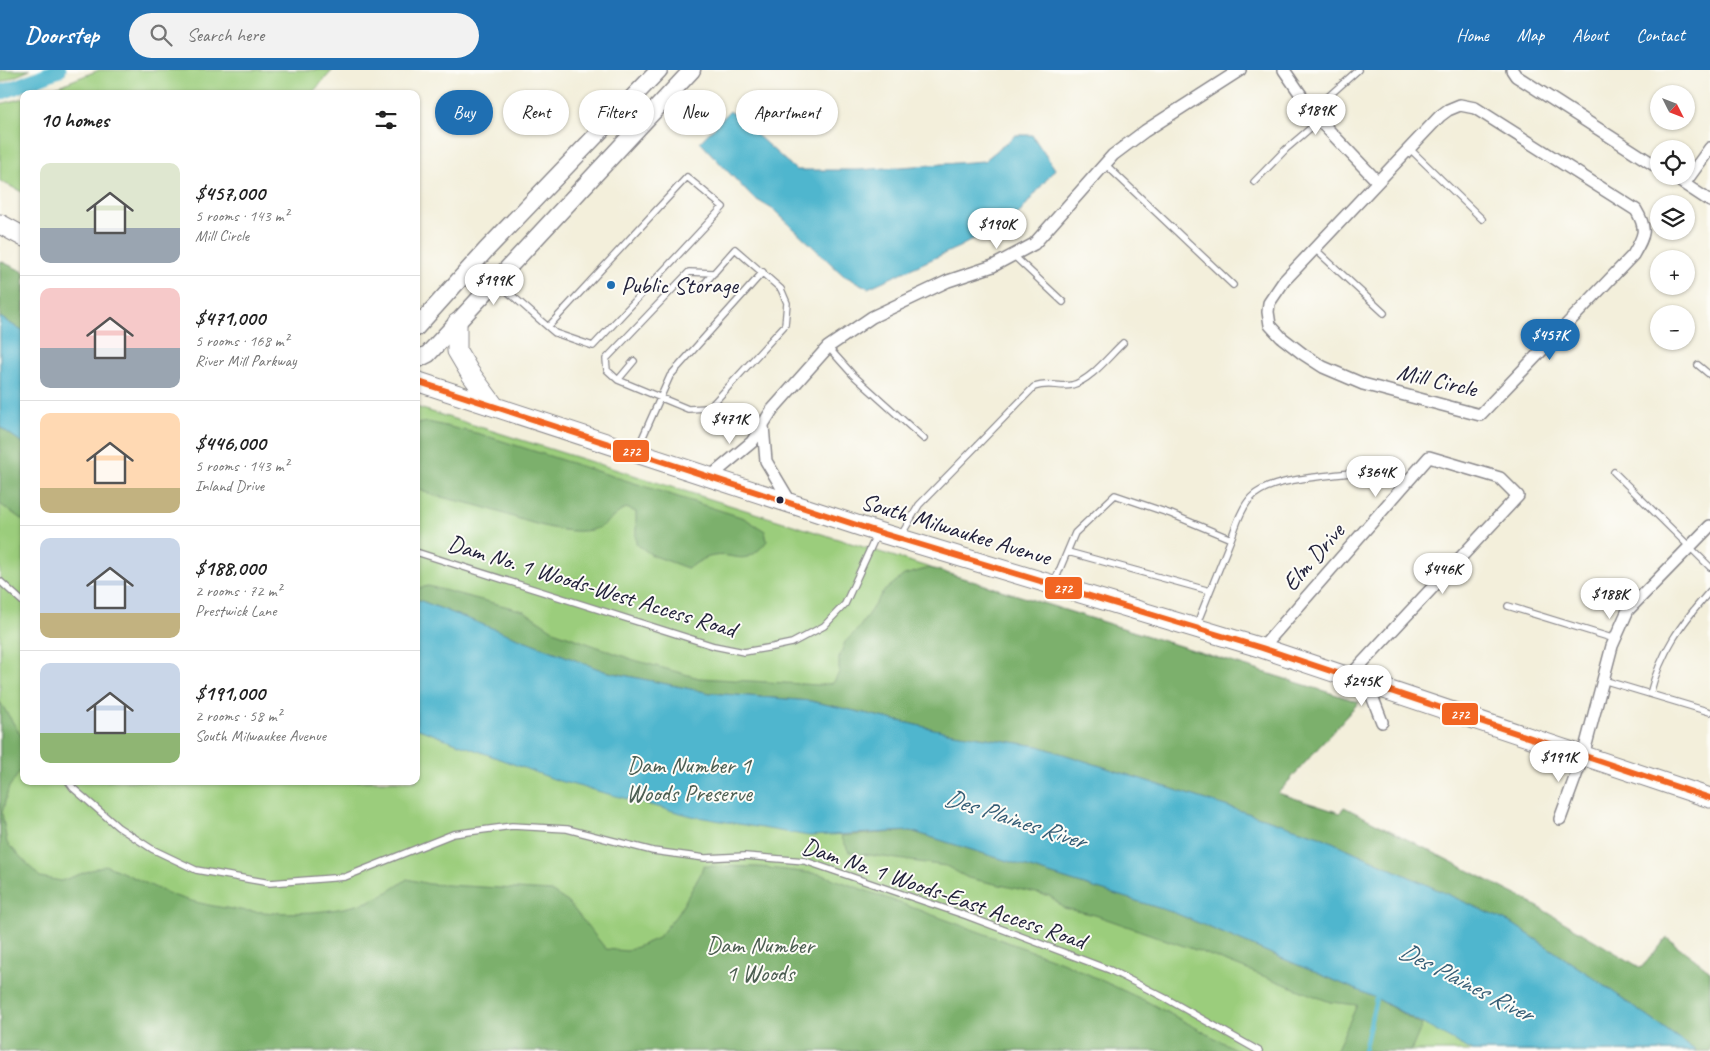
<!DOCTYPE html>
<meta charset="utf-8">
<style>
:root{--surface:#fff;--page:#f2f2f2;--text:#222;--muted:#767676;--line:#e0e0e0;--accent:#1f6fb2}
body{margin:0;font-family:Caveat,sans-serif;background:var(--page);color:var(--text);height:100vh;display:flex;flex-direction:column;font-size:19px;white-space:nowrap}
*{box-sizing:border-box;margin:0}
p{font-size:16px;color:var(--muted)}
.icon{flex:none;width:28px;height:28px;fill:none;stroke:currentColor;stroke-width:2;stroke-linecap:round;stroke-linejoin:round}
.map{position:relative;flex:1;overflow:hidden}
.drawer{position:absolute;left:20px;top:20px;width:400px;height:695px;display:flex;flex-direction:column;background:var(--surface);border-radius:10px;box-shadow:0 1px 4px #0004}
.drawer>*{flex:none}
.banner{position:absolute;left:435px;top:20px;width:475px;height:45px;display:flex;gap:10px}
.needle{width:32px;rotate:132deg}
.tools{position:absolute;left:1650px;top:15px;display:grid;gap:10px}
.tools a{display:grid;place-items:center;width:45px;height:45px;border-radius:50%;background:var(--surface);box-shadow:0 1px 4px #0004;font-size:25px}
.price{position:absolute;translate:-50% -42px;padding:0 11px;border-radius:18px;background:#fff;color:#222;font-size:16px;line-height:32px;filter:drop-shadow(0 1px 2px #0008)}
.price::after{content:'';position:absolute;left:50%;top:30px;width:15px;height:11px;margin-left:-8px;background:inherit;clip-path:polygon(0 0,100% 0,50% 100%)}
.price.selected{background:var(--accent);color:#fff}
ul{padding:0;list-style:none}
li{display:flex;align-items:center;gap:15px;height:125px;padding:0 20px}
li+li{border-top:1px solid var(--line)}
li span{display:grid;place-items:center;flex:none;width:140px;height:100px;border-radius:10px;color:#555}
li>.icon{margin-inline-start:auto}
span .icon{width:60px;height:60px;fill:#fffc;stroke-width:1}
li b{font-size:21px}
h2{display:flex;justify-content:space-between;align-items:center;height:60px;padding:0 20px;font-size:21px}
.pill{padding:0 18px;border-radius:22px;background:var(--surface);box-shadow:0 1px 4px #0004;font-size:18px;line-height:45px}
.pill.selected{background:var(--accent);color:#fff}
header{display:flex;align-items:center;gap:30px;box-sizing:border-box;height:70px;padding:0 25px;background:var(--accent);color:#fff}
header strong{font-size:24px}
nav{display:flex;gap:28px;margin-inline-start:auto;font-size:18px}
.search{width:350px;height:45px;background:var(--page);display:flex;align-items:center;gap:12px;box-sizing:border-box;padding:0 18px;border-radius:28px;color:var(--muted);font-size:19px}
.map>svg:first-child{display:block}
</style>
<header>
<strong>Doorstep</strong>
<div class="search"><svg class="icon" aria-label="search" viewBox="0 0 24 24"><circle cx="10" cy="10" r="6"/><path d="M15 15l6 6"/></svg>Search here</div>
<nav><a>Home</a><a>Map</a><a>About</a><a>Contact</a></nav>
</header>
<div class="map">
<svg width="1710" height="981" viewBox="0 0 1710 981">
<rect width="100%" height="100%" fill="#fdfcf7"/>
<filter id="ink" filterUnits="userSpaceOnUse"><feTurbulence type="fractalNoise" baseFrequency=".02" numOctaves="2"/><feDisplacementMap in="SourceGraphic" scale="10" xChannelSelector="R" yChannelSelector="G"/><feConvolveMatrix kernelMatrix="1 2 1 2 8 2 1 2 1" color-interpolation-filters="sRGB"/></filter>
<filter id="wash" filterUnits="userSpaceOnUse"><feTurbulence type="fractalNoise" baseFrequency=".0096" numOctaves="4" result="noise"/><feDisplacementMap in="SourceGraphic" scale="20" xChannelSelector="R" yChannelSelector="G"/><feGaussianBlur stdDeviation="1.12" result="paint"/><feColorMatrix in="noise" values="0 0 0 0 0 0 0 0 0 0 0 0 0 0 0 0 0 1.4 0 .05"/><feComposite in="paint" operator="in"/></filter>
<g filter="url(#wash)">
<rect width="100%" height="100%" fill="#f3efdb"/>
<path fill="#9bcd7c" stroke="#5e785c" d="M0,0h30l-30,13z
M99,0h234l-22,24h-273z
M24,28v95l-24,-12v-77z
M0,191l24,11v509h392v-374l943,295 -81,91 62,20 4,-6 184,94 113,67 26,-30 43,33v80h-1710z"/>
<path fill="#7cb06c" stroke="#4f6954" d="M0,191l24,11v60l-24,-15z
M428,352l52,12 264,84 21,13 2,10c-24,30 -30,9 -58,16 -7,2 -15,8 -22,11l-35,-13 -16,-11v-32l-10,-4c-10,5 -22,19 -31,21 -31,9 -82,-13 -112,-22 -23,-7 -45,-8 -67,-19v-64z
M0,357l24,17v77l-24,-17z
M930,498l429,134 -81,91 62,20 4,-6 184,94 113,67 26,-30 43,33v80h-14l-105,-75 -78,-52 -194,-88 -281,-90 -91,-14 -136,-31 -101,-8 -106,-22 -188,-72v-10l12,-3 96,25 32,21 78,28 65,18 120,7 14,-2 6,-10v-15l6,-16 14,-14 24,-36 21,-17z
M0,632l24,38v26l-15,21 -7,26 5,30 33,34 21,4 44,-16c24,9 46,22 70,31 52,18 139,24 192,6 15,-6 28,-14 40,-23l22,5 122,7 18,12 37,46 21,2 31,-13 21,-26 21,-37 3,-9 56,1 61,7 242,88 86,40 91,49h-1239z
M911,761l264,82 201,85 46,27 -11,26h-75l21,-46 -27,-3 -126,-49 -109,-38 -31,-7 -14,-12 -82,-18 -22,-12 -97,-14 -8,-16z"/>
<path fill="#4fb6ce" stroke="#386c84" d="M730,41l66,59h63l125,-9 32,-26h16l23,34 -37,46 -59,32 -91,41 -25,-13 -69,-65 -22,-13 -52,-55z
M0,247l24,15v112l-24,-17z
M416,529l188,72 106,22 101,8 136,31 91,14 281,90 194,88 78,52 105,75h-224l-96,-53 -201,-85 -264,-82 -102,5 -117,-20 -133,-35 -143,-53z"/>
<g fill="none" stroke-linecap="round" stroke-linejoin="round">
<path stroke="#4fb6ce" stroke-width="4.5" d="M1364,981l13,-57"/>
<path stroke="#4fb6ce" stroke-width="15" d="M0,23l59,-23"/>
</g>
</g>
<g filter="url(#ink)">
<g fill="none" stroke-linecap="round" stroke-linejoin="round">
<g stroke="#8a888b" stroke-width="8">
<path id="lane" d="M1312,41l46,-41
M1409,78l73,71
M1105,94l128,121
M1254,112l32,-33 34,-29
M1315,179l69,64
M1013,185l50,47
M498,213l50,44 7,6 38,13 130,-139 -36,-30 -139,150
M704,214l31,-35 46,40 6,14 -2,22 -76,83 -21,1 -70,-29 -11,-10 -1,-11 83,-87 25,1
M828,277l25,28 71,64
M1698,295l12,10
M618,310l16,-19
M637,380l33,-74 93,-104
M1614,402l96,95
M900,467l19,-32 115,-118c16,-6 25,1 38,-2 19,-5 37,-29 51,-42
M1231,469c5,-13 9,-28 18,-39 17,-22 73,-23 100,-27
M416,482l298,94 30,6 29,-5 19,-4 32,-17 21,-22 32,-70
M1068,482l142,39
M0,511l24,22
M1054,513l21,-50 40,-38 56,19 60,25 -35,87
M1508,536l107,33
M1603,610l107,32
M1650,624c11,-43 31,-70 60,-103
M68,711l5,7 45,39 34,22 44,21 74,13 75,-6 108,-43 59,-8 55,3 86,22 52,7 40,-2 60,5 162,55 143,54 57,29 92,52"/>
</g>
<g stroke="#8a888b" stroke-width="14">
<path id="street" d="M1284,0l32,47 61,64
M1512,0l4,6 143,92
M1460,35l15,3 161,102c12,20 8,26 -3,45l-153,160 -117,-31 -40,-17 -20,-13 -22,-17 -11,-12 -2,-13 1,-9 15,-22 156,-165 8,-6z
M1672,106l38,25
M1684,114l26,-36
M763,356l3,35 25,42
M710,407l42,-35 20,-32 56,-63 44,-30 76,-36 45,-15 41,-22 79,-89 32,-24 95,-61
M1262,578l167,-191 71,21 18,18 -169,181
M1367,613l15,39
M1560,749l23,-63 29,-110 16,-36 82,-84"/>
</g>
<g stroke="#8a888b" stroke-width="19">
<path id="secondary" d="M416,258l70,-78 173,-180
M416,290l12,-6 264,-284"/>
</g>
<g stroke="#8a888b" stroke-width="21">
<path id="primary" d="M0,154l24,13
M457,253v28l13,22 25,34
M416,311l462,151 384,116 448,150"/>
</g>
<use href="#lane" stroke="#fff" stroke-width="5.5"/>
<use href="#street" stroke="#fff" stroke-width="11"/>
<use href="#secondary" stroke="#fff" stroke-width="16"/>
<use href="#primary" stroke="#fff" stroke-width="19"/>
<g stroke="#fdfcf7" stroke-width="10">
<path id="bus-1" d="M416,311l462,151 384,116 448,150"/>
</g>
<use href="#bus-1" stroke="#f26522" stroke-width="6"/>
</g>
</g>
<circle fill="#1f6fb2" stroke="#fdfcf7" stroke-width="2" cx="611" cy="215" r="5"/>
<circle fill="#22223b" stroke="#fdfcf7" stroke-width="2" cx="780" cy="430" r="4.5"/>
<g text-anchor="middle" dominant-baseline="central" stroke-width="4" stroke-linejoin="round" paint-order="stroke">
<g font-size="24" fill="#22223b" stroke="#fdfcf7" text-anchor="start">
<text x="621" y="215">Public Storage</text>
</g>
<g font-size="24" fill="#22223b" stroke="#fdfcf7">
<text transform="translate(1437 310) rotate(13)">Mill Circle</text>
<text transform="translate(956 459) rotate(17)">South Milwaukee Avenue</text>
<text transform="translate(1313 487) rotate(-49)">Elm Drive</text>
<text transform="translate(592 516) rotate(17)">Dam No. 1 Woods-West Access Road</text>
<text transform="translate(944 823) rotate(19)">Dam No. 1 Woods-East Access Road</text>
</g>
<g font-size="24" fill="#4c5e52" stroke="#fdfcf7">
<text x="689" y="695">Dam Number 1<tspan x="689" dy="28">Woods Preserve</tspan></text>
<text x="760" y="875">Dam Number<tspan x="760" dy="28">1 Woods</tspan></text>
</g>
<g font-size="25" font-style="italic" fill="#345d76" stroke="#fdfcf7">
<text transform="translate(1015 749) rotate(18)">Des Plaines River</text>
<text transform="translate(1466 912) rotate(27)">Des Plaines River</text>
</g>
</g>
<g stroke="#fdfcf7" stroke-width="2">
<rect x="612" y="369" width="38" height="24" rx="5" fill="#f26522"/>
<rect x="1044" y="506" width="39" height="24" rx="5" fill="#f26522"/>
<rect x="1441" y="632" width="38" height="24" rx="5" fill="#f26522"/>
</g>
<g font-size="14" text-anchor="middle" font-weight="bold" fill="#fff">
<text x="631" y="386">272</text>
<text x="1063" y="523">272</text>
<text x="1460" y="649">272</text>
</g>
</svg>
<div class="tools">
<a><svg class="needle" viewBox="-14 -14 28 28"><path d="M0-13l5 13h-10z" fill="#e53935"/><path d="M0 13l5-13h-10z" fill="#767676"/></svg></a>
<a><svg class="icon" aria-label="locate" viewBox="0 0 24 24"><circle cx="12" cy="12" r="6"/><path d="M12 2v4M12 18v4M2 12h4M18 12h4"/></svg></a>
<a><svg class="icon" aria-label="layers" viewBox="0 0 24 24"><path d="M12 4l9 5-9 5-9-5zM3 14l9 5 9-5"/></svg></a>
<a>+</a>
<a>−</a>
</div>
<b class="price" style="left:1316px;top:66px">$189K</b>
<b class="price" style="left:997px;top:180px">$190K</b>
<b class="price" style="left:494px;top:236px">$199K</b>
<b class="price selected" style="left:1550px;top:291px">$457K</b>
<b class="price" style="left:730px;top:375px">$471K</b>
<b class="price" style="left:1376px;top:428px">$364K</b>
<b class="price" style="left:1443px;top:525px">$446K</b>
<b class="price" style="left:1610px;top:550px">$188K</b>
<b class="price" style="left:1362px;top:637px">$245K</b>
<b class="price" style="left:1559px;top:713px">$191K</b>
<div class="banner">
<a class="pill selected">Buy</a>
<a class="pill">Rent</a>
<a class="pill">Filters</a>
<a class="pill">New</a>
<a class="pill">Apartment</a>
</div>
<section class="drawer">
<h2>10 homes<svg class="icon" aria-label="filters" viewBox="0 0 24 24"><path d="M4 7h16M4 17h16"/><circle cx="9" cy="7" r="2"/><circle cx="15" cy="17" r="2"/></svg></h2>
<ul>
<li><span style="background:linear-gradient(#dfe7d0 65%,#9aa5b1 0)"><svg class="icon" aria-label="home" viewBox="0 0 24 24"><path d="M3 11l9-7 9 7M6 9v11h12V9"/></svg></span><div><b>$457,000</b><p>5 rooms · 143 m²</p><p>Mill Circle</p></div></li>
<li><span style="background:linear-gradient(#f6c9c9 60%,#9aa5b1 0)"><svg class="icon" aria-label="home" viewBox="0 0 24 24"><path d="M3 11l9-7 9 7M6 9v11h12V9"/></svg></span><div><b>$471,000</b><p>5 rooms · 168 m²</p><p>River Mill Parkway</p></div></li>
<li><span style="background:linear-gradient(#ffd9b3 75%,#c2b280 0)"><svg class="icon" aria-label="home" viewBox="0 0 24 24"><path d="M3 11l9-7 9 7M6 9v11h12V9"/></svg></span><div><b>$446,000</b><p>5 rooms · 143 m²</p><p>Inland Drive</p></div></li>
<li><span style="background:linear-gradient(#c9d6e8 75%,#c2b280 0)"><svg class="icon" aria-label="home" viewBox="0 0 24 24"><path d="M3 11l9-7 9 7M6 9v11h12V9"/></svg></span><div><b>$188,000</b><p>2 rooms · 72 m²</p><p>Prestwick Lane</p></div></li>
<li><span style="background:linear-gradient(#c9d6e8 70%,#8fb573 0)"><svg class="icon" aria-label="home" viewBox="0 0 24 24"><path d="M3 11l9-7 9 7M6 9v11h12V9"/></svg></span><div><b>$191,000</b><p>2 rooms · 58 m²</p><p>South Milwaukee Avenue</p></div></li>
</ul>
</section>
</div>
